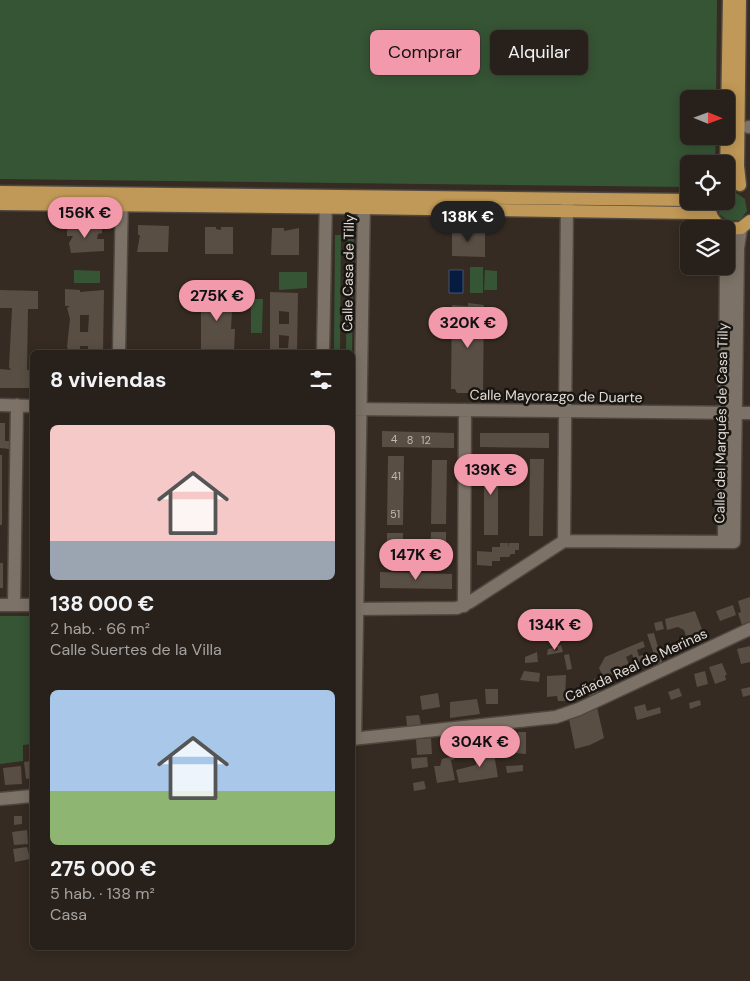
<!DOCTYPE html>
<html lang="es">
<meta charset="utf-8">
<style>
:root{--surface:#28201a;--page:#342d27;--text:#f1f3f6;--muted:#a5a3a2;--line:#443e39;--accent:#f29aac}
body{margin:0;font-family:"DM Sans",sans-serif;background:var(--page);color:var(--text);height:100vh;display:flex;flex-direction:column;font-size:19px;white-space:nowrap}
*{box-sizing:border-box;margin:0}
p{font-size:16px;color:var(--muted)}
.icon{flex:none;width:28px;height:28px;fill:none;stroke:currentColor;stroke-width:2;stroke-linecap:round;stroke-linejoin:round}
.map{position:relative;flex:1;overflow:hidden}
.side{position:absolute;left:30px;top:350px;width:325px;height:600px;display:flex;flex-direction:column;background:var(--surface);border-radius:8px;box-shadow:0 2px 12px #0003,0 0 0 1px var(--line)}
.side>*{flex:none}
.top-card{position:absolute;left:370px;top:30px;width:305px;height:45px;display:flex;gap:10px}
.needle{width:32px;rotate:91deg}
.controls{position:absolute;left:680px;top:90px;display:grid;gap:10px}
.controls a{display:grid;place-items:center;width:55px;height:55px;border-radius:8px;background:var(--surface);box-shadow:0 2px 12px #0003,0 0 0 1px var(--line);font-size:25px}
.price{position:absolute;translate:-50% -42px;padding:0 11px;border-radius:18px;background:var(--accent);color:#111;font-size:16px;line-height:32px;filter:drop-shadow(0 1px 2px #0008)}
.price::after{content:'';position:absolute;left:50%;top:30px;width:15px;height:11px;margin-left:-8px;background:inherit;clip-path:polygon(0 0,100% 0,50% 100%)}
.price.on{background:#222;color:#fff}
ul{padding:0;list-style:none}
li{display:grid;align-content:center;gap:10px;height:265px;padding:0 20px}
li span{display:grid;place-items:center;height:155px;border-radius:8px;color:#555}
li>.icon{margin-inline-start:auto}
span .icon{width:90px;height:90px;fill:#fffc;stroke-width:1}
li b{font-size:21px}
h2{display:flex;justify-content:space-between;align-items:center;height:60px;padding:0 20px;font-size:21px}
.tag{padding:0 18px;border-radius:8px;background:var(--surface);box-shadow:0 2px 12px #0003,0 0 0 1px var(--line);font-size:18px;line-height:45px}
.tag.on{background:var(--accent);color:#111}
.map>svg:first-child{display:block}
</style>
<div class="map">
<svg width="750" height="981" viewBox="0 0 750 981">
<rect width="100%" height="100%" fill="#352b22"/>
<path fill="#365535" d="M0,0h717l-1,99h-27v37h27l-1,28h-26v23l-689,-8z
M735,192l10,7 2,12 -7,9 -12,1 -9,-7 -1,-13h8v-8z
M335,235h6l-1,117h-6z
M348,235h6l-2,117h-6z
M470,267h13v26h-13z
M74,270l26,1v12h-26z
M485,270l12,1v19h-13z
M279,272h28v16l-28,2z
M251,299h12l-1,34h-11z
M0,616h32v128l-9,1v16l-23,3z"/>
<path fill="#051b40" stroke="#47556d" d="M449,270h14v23h-14z"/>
<path fill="#584e44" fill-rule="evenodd" d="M67,225h17l-1,2h4v-2h15v8l-4,1 -1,5h7v12l-33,2 -2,-10 4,-7h-6z
M138,225l31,1 -1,26h-31l3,-17h-2z
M205,227h11v2l5,1v-3h12v27h-28z
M272,228h12v3l15,-3v27h-28z
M452,229l33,1v27l-33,-1z
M65,289l15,1v2l24,-2 -1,62h-15v-6h-8v6h-11l-2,-5 3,-28 -3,-11 3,-2h-5zM80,315h9l-1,17h-8z
M0,290l38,1v18h-10l-1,61h5v18h-32v-19l11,1 -2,-3 3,-59h-12z
M204,291h29l-2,38h4l-1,23h-33v-48h3z
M270,292l28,1 -1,59h-27zM279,311l10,1v12h-10zM279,335l10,1 -1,12h-9z
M468,303l16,2 -1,88h-26l-2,-4h-4l1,-84 16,1z
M0,423h5v18h4v8l-9,-1z
M382,431l72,2v15l-72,-1z
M480,433h69v15l-69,-1z
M0,455h2v70h-2z
M388,456h16l-1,69h-16z
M484,458h14v77h-14z
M530,459h14l-1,77h-14z
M432,460h15l-1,64h-15z
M431,532h15v32h-16z
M387,533h16v31h-16z
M500,543h8v4l1,-4h10v7h-4v4h-4l-2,3h-9v4h-8v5l-15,-1v-14l15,1v-5h8z
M0,563h3v25h-3z
M380,572l72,2v15l-72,-1z
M750,597v25l-8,3 -4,-12 3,-1 -3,-11z
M733,605l3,10 -16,6 -4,-10z
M695,611l8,21 -17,4 -2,-6 -6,-3 -11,3 -2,-11z
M662,621l2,8 -8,2 -2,-8z
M654,633l9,32 -5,1 -11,-32z
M643,641l2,6 -8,3 2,6 4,-1 1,6 -9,2 -3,-9 -6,3 3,7 -7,2 1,5 -18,7 -1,-3h-2l-3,-7 6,-11z
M561,645l2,7 -16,3 1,-6 5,-1 1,3 4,-1 -1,-4z
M750,646v16l-9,2 -4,-15z
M537,652l1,10 -13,1v-6z
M569,654l3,15 -5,1 -3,-15z
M722,663l5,12h-2l1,5 -11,4 -6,-17z
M524,671l16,2 -1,9 -19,-2z
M705,671l3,13 -11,3 -3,-13z
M566,675l-1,26h-7l-1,-5 -10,1v-21z
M595,678l5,16 -10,4 -4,-8z
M750,687v8l-7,2 -2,-8z
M679,688l3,8 -11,4 -3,-8z
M485,689h13v15h-12z
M438,693l2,14 -18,3 -2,-14z
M477,699l3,15 -30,4v-16z
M700,700l1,5 -11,4 -1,-6z
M645,704l2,7 13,-4 1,6 -24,7 -3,-13z
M597,707l7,31 -14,7 -15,4 -6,-30z
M419,715l2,10 -14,2 -1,-11z
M518,732h8v22l-11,-1 -1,2 -7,1v-4l-10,1 -4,-14 13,-1v-5h7v4h6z
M431,738l1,16 -15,1 -1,-16z
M493,748l5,29 -39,6 -3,-13 20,-5 -2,-14z
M453,749l2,10 -4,1 4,20 -18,3 -3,-17h6l2,-7 8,-2 -2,-7z
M427,757l1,10 -16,2 -1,-11z
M32,761v17l-6,1 -2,-17z
M523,765v6l-16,2 -1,-7z
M21,766l1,18 -17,1 -2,-17z
M424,781l2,8 -12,2 -1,-8z
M14,816h8v8l-8,1z
M27,830l1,14 -14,1 -2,-13z
M27,847l3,12 -15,3 -2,-13z"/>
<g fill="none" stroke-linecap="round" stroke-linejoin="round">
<g stroke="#4f4840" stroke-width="15">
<path id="minor" d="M748,127h2
M726,244v21
M119,352l3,-157
M323,352l3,-153
M0,405l32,1
M352,409l398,4
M564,541l3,-340
M724,542l2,-276
M0,605h32
M14,605l3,-200
M464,606l1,-196
M352,609l105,-1 13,-6 94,-61 170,1 4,-294 3,-20
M352,739l204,-22 23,-8 171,-80
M355,739l9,-540
M0,799l32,-3"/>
</g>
<g stroke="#4f4840" stroke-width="15">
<path id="major" d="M726,178l3,-178
M740,185l-2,-19 2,-166
M0,192l689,8
M710,201c-2,13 4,23 16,28
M0,204c231,2 461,5 692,9l19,3
M726,229l15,-1 9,-7"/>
</g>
<use href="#minor" stroke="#7d7267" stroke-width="12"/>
<use href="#major" stroke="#c09857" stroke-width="12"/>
</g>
<g text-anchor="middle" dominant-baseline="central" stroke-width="5" stroke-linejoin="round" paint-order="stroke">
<g font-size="11" fill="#c0b8b2">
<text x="394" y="439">4</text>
<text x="410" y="440">8</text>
<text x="426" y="440">12</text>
<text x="396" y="476">41</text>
<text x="395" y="514">51</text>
</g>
<g font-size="14" fill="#e2dbd6" stroke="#191511">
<text transform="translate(348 273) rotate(-89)">Calle Casa de Tilly</text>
<text transform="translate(556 396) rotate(1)">Calle Mayorazgo de Duarte</text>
<text transform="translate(721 423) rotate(-89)">Calle del Marqués de Casa Tilly</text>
<text transform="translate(636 665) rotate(-25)">Cañada Real de Merinas</text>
</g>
</g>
</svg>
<div class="controls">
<a><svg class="needle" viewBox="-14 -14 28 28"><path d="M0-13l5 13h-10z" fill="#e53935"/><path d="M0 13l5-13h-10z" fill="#a5a3a2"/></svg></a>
<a><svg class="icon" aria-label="locate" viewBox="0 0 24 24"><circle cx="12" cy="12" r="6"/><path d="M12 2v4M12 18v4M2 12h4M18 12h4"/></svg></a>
<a><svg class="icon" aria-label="layers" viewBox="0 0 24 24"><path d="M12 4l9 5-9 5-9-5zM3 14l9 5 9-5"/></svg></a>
</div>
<b class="price" style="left:85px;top:239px">156K €</b>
<b class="price on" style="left:468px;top:243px">138K €</b>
<b class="price" style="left:217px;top:322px">275K €</b>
<b class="price" style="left:468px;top:349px">320K €</b>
<b class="price" style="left:491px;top:496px">139K €</b>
<b class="price" style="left:416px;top:581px">147K €</b>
<b class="price" style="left:555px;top:651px">134K €</b>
<b class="price" style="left:480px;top:768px">304K €</b>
<div class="top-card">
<a class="tag on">Comprar</a>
<a class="tag">Alquilar</a>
</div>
<section class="side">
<h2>8 viviendas<svg class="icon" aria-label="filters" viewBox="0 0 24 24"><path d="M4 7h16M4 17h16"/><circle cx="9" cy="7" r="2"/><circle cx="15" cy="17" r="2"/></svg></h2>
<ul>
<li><span style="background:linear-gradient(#f6c9c9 75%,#9aa5b1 0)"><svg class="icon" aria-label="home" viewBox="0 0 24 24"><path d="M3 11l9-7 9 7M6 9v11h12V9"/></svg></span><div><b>138 000 €</b><p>2 hab. · 66 m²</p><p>Calle Suertes de la Villa</p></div></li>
<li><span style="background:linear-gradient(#a9c7e8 65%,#8fb573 0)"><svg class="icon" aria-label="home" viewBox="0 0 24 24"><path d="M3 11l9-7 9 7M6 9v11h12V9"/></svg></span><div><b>275 000 €</b><p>5 hab. · 138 m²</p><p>Casa</p></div></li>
</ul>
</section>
</div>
